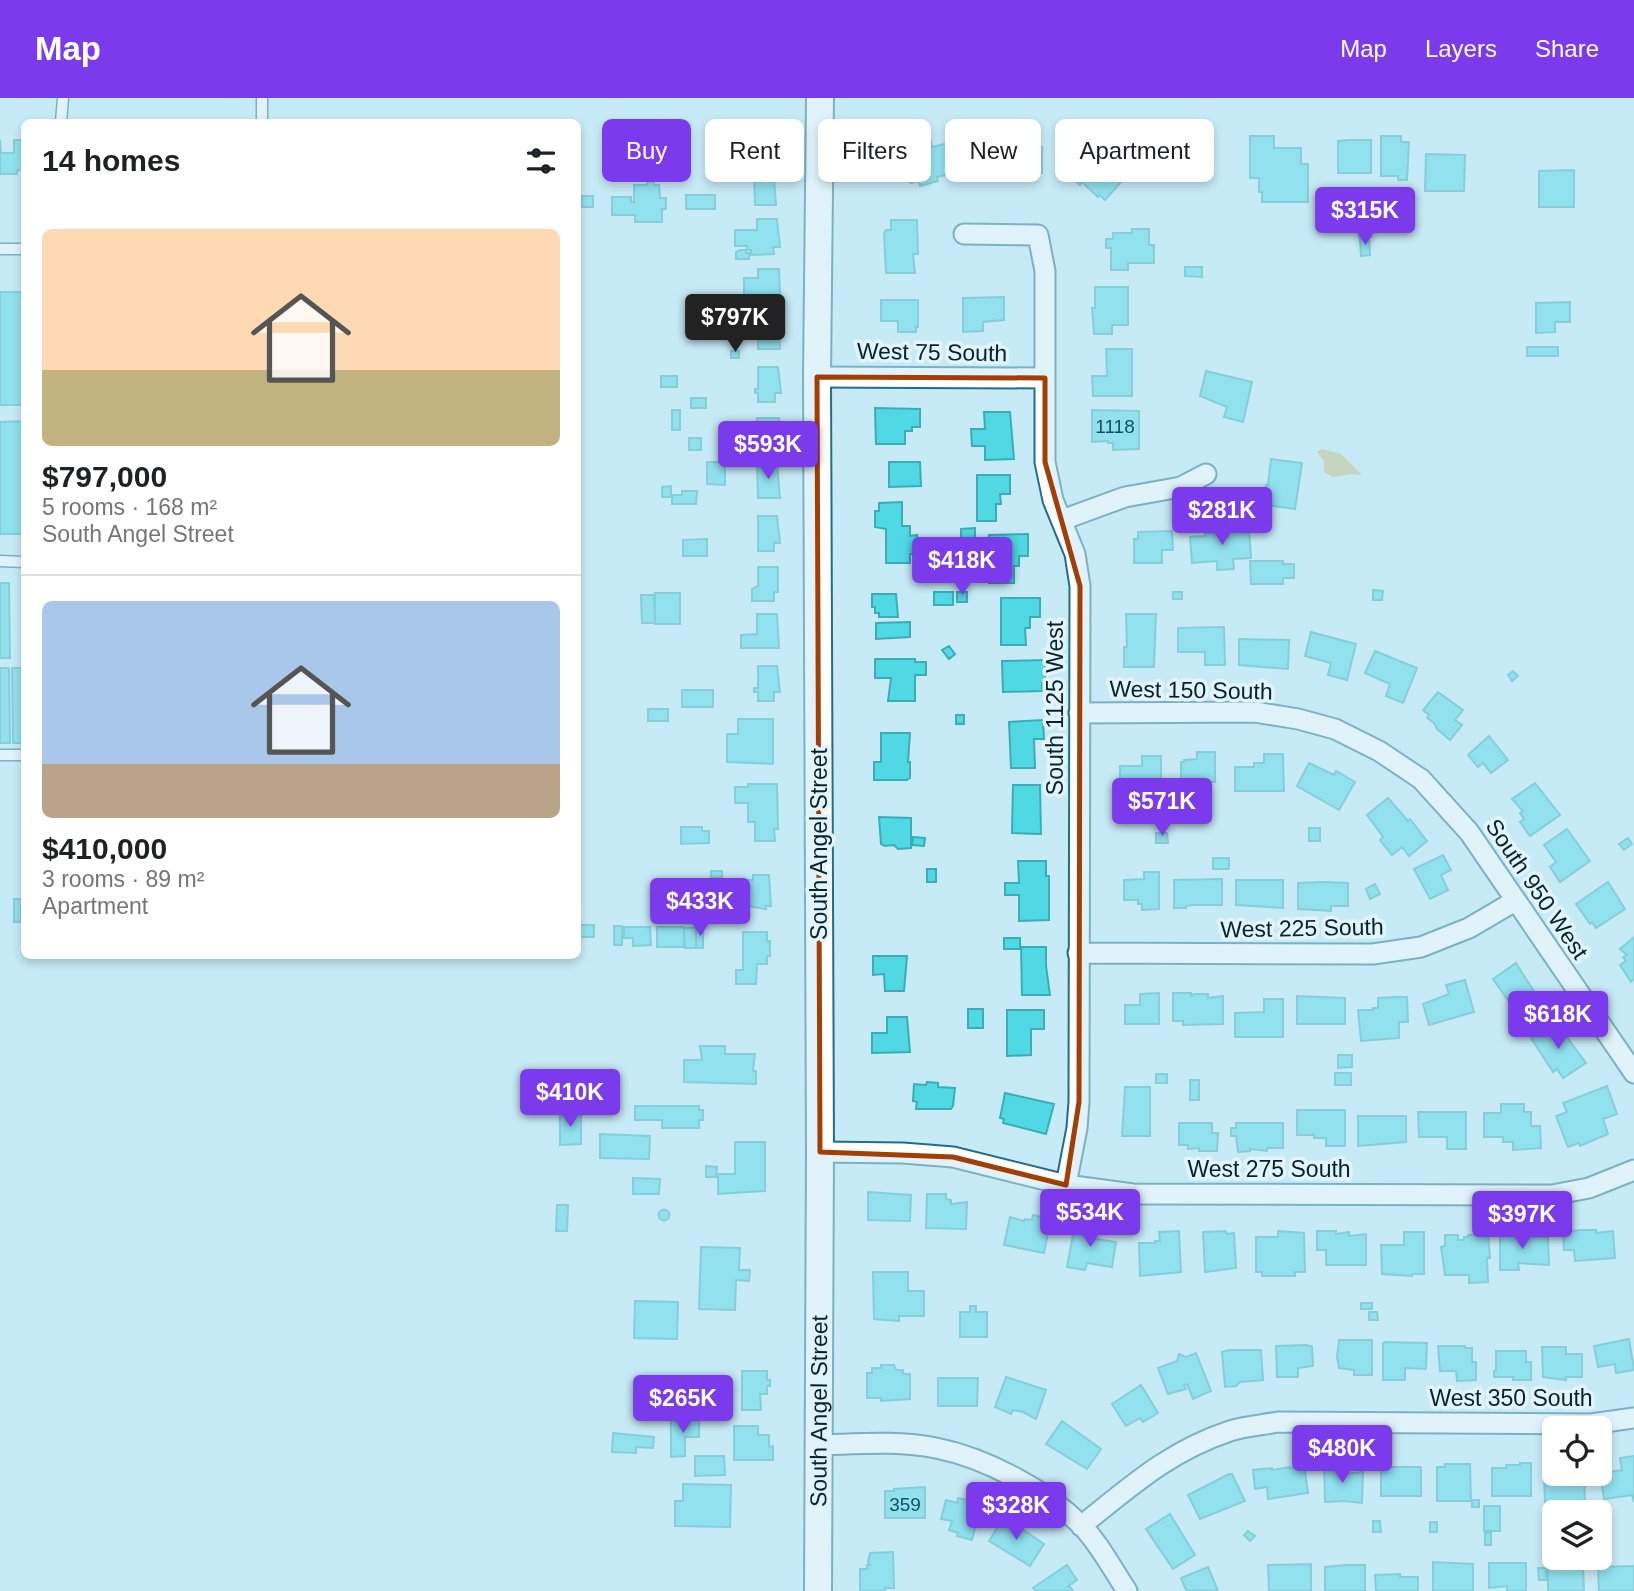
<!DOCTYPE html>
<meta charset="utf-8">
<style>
:root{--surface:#fff;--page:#f2f2f2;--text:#202124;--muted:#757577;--line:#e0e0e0;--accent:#7c3aed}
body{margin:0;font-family:Arial,sans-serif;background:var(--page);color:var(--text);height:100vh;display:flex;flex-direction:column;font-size:26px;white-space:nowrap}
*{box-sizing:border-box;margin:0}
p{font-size:23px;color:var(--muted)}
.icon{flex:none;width:38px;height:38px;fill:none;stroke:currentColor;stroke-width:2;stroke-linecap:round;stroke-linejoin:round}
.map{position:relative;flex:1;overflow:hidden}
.side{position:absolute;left:21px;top:21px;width:560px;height:840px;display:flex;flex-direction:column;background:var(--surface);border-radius:10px;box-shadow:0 4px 10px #0003}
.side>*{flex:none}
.top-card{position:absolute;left:602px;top:21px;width:665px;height:63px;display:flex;gap:14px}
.controls{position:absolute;left:1542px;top:1318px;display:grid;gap:14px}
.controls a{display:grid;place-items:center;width:70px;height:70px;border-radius:10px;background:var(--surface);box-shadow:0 4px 10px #0003;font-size:35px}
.price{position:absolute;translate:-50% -60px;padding:0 16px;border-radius:7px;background:var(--accent);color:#fff;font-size:23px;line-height:46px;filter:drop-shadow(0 2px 4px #0008)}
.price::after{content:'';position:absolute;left:50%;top:42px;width:21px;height:16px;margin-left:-10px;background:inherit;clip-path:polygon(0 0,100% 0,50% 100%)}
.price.current{background:#222;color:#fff}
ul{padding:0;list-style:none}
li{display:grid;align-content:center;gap:14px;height:371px;padding:0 21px}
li+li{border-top:2px solid var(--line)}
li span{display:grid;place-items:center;height:217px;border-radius:10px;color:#555}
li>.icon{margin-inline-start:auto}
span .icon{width:126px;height:126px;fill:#fffc;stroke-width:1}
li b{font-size:30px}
h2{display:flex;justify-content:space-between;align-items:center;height:84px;padding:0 21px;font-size:30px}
.chip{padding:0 24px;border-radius:10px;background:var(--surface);box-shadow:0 4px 10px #0003;font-size:24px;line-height:63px}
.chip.current{background:var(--accent);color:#fff}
header{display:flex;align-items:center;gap:42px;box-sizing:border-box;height:98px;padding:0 35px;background:var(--accent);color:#fff}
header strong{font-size:33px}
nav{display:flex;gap:38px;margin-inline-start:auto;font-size:24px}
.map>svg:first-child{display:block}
</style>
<header>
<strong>Map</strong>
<nav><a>Map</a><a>Layers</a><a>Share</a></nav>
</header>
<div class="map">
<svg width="1634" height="1493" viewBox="0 0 1634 1493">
<rect width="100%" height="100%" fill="#c7eaf7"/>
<path fill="#c3bd7d" d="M1322,351l19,5 21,21 -11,-1 -18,3 -9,-5v-11l-7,-9z"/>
<path fill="#50d8e4" stroke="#39aeb7" stroke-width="2" d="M895,29l7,34 -24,5 -7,-34z
M1250,38h24v12h27v16h7v38h-46v-10h-3v-14h-9z
M1381,38h20v6h8l-2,38h-9v-4h-17z
M930,39l2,10 29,-7 7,30 -31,7 1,4 -18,5 -1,-5 -9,2 -7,-30 9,-2 -2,-9z
M0,42l1,13h13v-13h10v30h-7v4h-17z
M1349,42h22v33h-33v-32z
M728,46h39v10h5l4,51h-21l-1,-36 -46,1v-11h20z
M997,49h45v26l-28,-2v3h-17v-3l-9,1v-18h9z
M1086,53l35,31 -16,18 -5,-5 -2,2 -16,-15 -2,3 -14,-12 2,-2 -6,-5 12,-14 6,6z
M1426,56l39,1 -1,36h-39z
M1574,72v37h-35v-36z
M647,84h7v3h5l1,13h6v11h-6l2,1v12h-27v-7h-23v-18h19v5h3v-17h13z
M686,97h29v14h-29z
M582,98h11v11h-11z
M757,121h20l3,28h-7l1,7 -23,1v-5h-4v-4h-12v-16h22z
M1349,121h22v18h-12v-10h-10z
M891,122h26l1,34h-5l2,19h-29l-2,-39 2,-4h5z
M1132,131h17v16h5v18h-26v7h-17v-22h-5v-9h7v-6h19z
M1360,141h9l1,16 -9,1z
M740,152h6v3h3v6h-13v-7z
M1185,169h17v10l-17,-1z
M758,171h21l1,26h-5v8h-31v-25h14z
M1095,189h33v38h-16v9h-18l-2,-26h3z
M0,194h24v113h-24z
M1004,199v23l-21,2v9l-20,1v-34z
M881,202h37v27h-2v5h-18v-11h-17z
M1570,204v20h-15v10l-19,1v-30z
M758,217h20l2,34h-22z
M1527,249h31v9h-31z
M1106,251h26v47h-39l-1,-20h15z
M731,253h8v7h-8z
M758,269h20l3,26h-6v9h-17v-9h-3v-4h3z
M1206,273l46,11 -9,40 -19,-5 3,-10 -27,-11z
M661,278h16v11h-16z
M691,300h15v10h-15z
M875,310l45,1v18h-8v4h-7v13h-29z
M672,312h8v20h-8z
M1092,312l47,1v38l-26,1v-7h-5v-2l-16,1z
M984,314h26l4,47 -29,1v-14h-13l-1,-17h14z
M757,320h22v25h-5v9h-22v-12l5,-2z
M24,323v113h-24v-112z
M689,340h12v12h-12z
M1271,361l31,4 -7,46 -28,-4 1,-10 -4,-1 2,-9h2z
M707,364h18v23l-18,-1z
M889,364h31l1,24 -32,1z
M757,366h20l3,34h-22z
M977,377h33v19h-10l1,10h-5v17h-19z
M671,388v11h-9v-10z
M682,393h15l-1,13h-24v-9h10z
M902,404v24h8v10l7,-1 2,19h-9v9h-24v-34l-11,-2v-16h4v-8z
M758,418h19l3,27h-6v8h-16z
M975,430v13l-14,1v-13z
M1249,430l2,30 -18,1 1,10 -17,1v-9l-25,2 -2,-26 15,-1v-3h6v-4h12v3h5v-3z
M1172,433l1,19h-11v13h-28v-24h4v-7z
M1028,436v22h-9v10h-5v17h-25v-48z
M707,441v17h-24v-16z
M921,460h12v14h-19v-11h7z
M1250,463h33v3h11v14h-11v6h-32z
M758,469h20v25h-4v9h-22v-12l6,-3z
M0,485h9l1,75h-10z
M1373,492l10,1 -1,9h-9z
M934,494h19v13h-19z
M957,494h10v10h-10z
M1173,494h9v7h-9z
M655,495h25v31h-25z
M872,496h24l2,23h-19v-4h-4v-6h-3z
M641,497h13l1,28h-13z
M1001,500h39v19h-10v11h-5l1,17h-25z
M757,516h20l2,34h-38v-13l16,-1z
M1126,516h30l-2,53h-30v-20h3z
M910,524v15l-34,2v-16z
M1224,529l1,38h-20v-13h-27v-24z
M1311,534l45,12 -9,36 -19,-5 3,-12 -26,-7z
M1239,541l50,1 -1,29 -49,-4z
M949,548l6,8 -6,5 -7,-9z
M1375,553l42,17 -14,35 -17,-7 4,-12 -25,-11z
M875,561h40v3h11v13h-11v26h-27l3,-23h-16z
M1045,562v23h-3v8l-39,1 -1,-31z
M758,568h19l3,26h-6v9h-16v-9h-4v-4h4z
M0,570h9l1,75h-10z
M12,570h12v75h-11z
M1513,573l5,5 -6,5 -4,-6z
M682,592h31v17h-31z
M1438,594l25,18 -8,10 7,5 -12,15 -13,-11 -3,-6 -7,-5 2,-3 -6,-5z
M648,611h20v12h-20z
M956,617h8v9h-8z
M738,621h35v45l-46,-2v-28h11z
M1043,622l1,19h-10l1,29h-24l-2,-46z
M881,635h29l-2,29h2v16l-3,2h-33v-18h7z
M1489,638l19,24 -17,13 -8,-10 -5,4 -10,-12z
M1197,654h18v30l-34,1v-21h3v-2l13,-1z
M1264,656h19l1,37h-49v-24h19v-4h10z
M1142,658h19v37l-41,-1v-26h22z
M1309,665l25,12 2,-4 19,11 -16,28 -42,-24z
M1535,685l25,32 -30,21 -10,-14 4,-3 -4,-6 3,-2 -11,-12z
M748,686h29l1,45h-4l1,12h-20v-19h-7v-19h-13v-16h13z
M1013,687h27l1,49 -29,-1z
M1388,700l20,23 2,-2 17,22 -18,15 -7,-9 -10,8 -12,-15 3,-3 -16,-22z
M879,719l32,1v30l-13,1 -4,-4 -9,1 -4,-2z
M681,729h21v4h7v12l-28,1z
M1309,730h11v13h-11z
M1567,731l23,32 -30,21 -10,-15 6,-5 -12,-17z
M1156,735h11l1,10h-12z
M913,739l12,1 -1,8 -12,-1z
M1628,740l4,6 -8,6 -5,-6z
M1443,757l8,15 -10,5 7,15 -18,9 -16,-30z
M1213,760h16v11h-16z
M1018,763h28v15h3v44l-30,1v-26h-14v-12h14z
M927,771h9v13h-9z
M711,773h11v7l-11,-1z
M1144,774h15v37l-17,1v-6h-4v-4h-14v-20l20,-1z
M753,777h16l2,31h-5v3l-20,-3v-26h7z
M1222,781v26h-29l-7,1v2h-12v-28z
M1236,782h47v28l-47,-3z
M1323,784l25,1v23h-17v5l-33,-2v-26z
M1608,784l17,27 -29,19 -4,-6 -2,2 -14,-20z
M1375,786l5,10 -10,5 -4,-10z
M14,801h7v23h-7z
M578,827h16v12h-16z
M614,828h8v19h-8z
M624,829h26l1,18 -18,1v-8h-9z
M657,829h27v20h-27z
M696,829h7v21h-7z
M684,830h12v20h-11z
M743,834h24v9h3v15h-3v8h-10l-1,20h-20v-14h7z
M1634,839v42l-3,3 -11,-17 6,-4 -3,-4 4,-2 -7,-6z
M1004,840h16v11h-16z
M1021,849h25v19l4,29h-28z
M873,858h34l-3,35h-19l-1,-17 -11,1z
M1516,865l26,41 -21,15 -28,-40z
M1465,882l9,32 -45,13 -6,-21 26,-10 -3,-9z
M1159,895v31h-34v-19h15v-11z
M1173,895h18v3l3,-2h14v4l15,-2v28l-40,1v-4h-10z
M1297,898l48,2v26h-48z
M1396,899h11l1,25h-9v16l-38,3 -3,-31h15v-2h5v-10z
M1264,901h19v38h-48v-24l29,-1z
M968,911h15v19h-15z
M1007,912h37v19h-13v26l-24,1z
M887,919h20l3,35 -38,1v-20h15z
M1555,925l7,15 4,-2 20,27 -23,15 -6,-9 -4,3 -22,-34z
M700,948h25v8h30l-2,17h3v13l-72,-2v-22h18z
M1338,957h14v12l-14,1z
M1335,975h16v12h-16z
M1156,976h11v9h-11z
M1190,982h9v20h-9z
M927,984l11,1v4l17,1 -2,18 -2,3h-35l1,-7 -4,-1 1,-17 12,1z
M1607,988l10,28 -14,5 5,15 -28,12 -1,-3 -11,4 -12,-31 11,-4 -4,-9z
M1125,989h25v49h-28z
M1005,995l49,11 -8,30 -43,-11 1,-4 -4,-1z
M1501,1006h23v8h7v14h9l1,22 -28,2v-8h-10v-5h-19v-24h17z
M635,1008h64v4h4v10h-4v8h-37v-8h-27z
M1297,1012h48v36h-19v-8h-12v-3h-17z
M1418,1014h48v37h-19v-12h-28z
M581,1015v31l-21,1v-31z
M1358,1018h48v26l-48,4z
M1179,1025h33v10h6l-1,18h-18v-3l-11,1v-4h-9z
M1236,1025h47v25h-16v3l-17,-2v2l-12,1 -2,-16h-5v-8h5z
M600,1036l50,2 -1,23 -49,-1z
M735,1044h30v49l-47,3v-20h17z
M706,1068l11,1 -1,10h-10z
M633,1080l27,1 -1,15h-26z
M868,1094l43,3 -1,26 -42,-1z
M927,1096h19v5l5,1v4l16,-2 -1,27 -40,-1z
M557,1107h11l-1,26h-11z
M658.5 1117a5.5 5.5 0 1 1 11 0a5.5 5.5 0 1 1-11 0Z
M1033,1117l18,4 -7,34 -40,-8 6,-28 14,4 1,-2 7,1z
M1075,1126l21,4 -3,13 3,-2 20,3 -4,25 -25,-4 -2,7 -18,-3z
M1581,1132h15v3l17,-2 2,27 -40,3 -1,-11h-10l-1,-18z
M1179,1133l2,41 -41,4 -1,-33h16v-2h5l-1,-9z
M1226,1133l1,3 7,-1 2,35 -31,4 -2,-40z
M1278,1133l26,2 1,39h-10v4h-33v-4h-6v-35h22z
M1317,1133h19v3l13,-2v4l17,-2v31h-40v-15h-9z
M1518,1133v5l30,1 1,28 -31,-2 1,7h-19v-38z
M1404,1134h20v42h-12v2l-30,-2 -1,-29h23z
M1488,1136l2,24h-3l1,24 -19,1v-8h-24l-4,-28 4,-1v-11h13v5h6v-3h4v-2z
M701,1149l39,1 -1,22h11l-1,11 -13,-1 -1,30 -36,-1z
M873,1174h35v19h16v25h-25v5l-25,-2z
M635,1203l43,1 -1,37 -43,-1z
M1361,1205h11v6h-11z
M970,1208h6v6h11v25h-27v-25h10z
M1369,1214h8l1,8h-9z
M1629,1241l5,31 -18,3 -1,-9 -17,3 -4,-21z
M1339,1242h33v35h-18v-5l-15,-2 -2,-11z
M1385,1244l42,1 -1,26 -21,-1v12h-22v-37z
M1305,1247l7,1 1,20 -15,2v9h-21l-1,-31z
M1438,1248h27v2h7v14h4v18l-19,1 -1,-10h-16z
M1542,1249h24v7h16v23h-16v3l-23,-3z
M1229,1252h32l2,30 -23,2 -4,4 -11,1 -3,-35z
M1496,1253h30v11h5v18h-18v-3h-19v-6h2z
M1196,1255l15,38 -18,8 -6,-15 -3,1 2,4 -18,5 -10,-26 19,-7 2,-7 7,3z
M881,1267h13l2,5h7v4h7v25l-29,2v-3h-14v-25h5v-5h9z
M742,1273h25v9h3v6h-3v8h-7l1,16h-19z
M1006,1279l40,13 -10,29 -13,-7 -10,-2 -2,4 -16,-7z
M938,1280h40l-1,28h-39z
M1141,1287l17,28 -15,9 -3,-4 -14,8 -14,-22z
M671,1321h28v18h-14v19l-14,1z
M1062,1323l39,28 -14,20 -41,-25z
M734,1328h24v9h11v12l4,-1v14h-39z
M613,1335l41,4 -1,11 -17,-1v6l-24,-1z
M695,1358h29l1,19 -30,1z
M1634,1358v46l-2,-7 -28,4 -4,-26 21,-3 1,2 -2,-14z
M1520,1365h11v33h-39v-28h14v-3h14z
M1324,1366h18v5h4v5l17,-2 -1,31 -18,-2 -19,1z
M1445,1366h25l1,37h-34v-34h8z
M1304,1367l4,28 -40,6 -1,-12 -12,2 -2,-19 19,-2v2l18,-3v2z
M1381,1369h40v29h-40z
M1229,1376h3l13,27 -45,18 -12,-24z
M1564,1376h20l1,28 -40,1 -1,-28 20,1z
M683,1386l48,1 -1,42 -55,-1v-25h8z
M925,1389v31h-40v-27h9v-2z
M967,1399l15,4 -10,39 -15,-4 1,-3 -9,-3 3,-9 -11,-2 5,-19 11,3 1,-5 8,2z
M1472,1402h7v7h-7z
M1484,1408h16v25h-16z
M1170,1416l25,41 -22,14 -27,-40z
M1004,1419l40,27 -14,22 -41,-25z
M1373,1423h7l1,11h-8z
M1430,1424h7v10h-7z
M1248,1433l7,5 -5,5 -6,-6z
M1485,1435h6v12h-6z
M893,1454l1,36h-9v3h-25v-22h7v-4h3l-2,-3 2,-9z
M1433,1464l40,2v27h-40z
M1489,1465h37v28h-19v-5l-18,2z
M1311,1466v27h-42l-1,-26z
M1067,1467l10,15 -10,7h3l3,4h-38l-2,-3z
M1345,1467h20v26h-40v-24z
M1548,1468l35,1 1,24h-36z
M1634,1468v25h-35l-1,-24z
M1208,1469l10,24 -32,-1 -5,-12z
M1538,1470h8v12h-7z
M1400,1476v3h18v14h-42l-1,-16z"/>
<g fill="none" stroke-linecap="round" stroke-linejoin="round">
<g stroke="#216e86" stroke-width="13">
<path id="service" d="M61,24l2,-24
M262,24v-24
M0,151h24
M0,463l24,1
M0,657h24"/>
</g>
<g stroke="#216e86" stroke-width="23">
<path id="minor" d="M964,136l74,1 7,36v191l8,38 22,54 5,32 -1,516 -2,26 -11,57
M817,279l228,1
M1062,422l63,-23 56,-10 25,-13
M1079,615l176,-1 43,7 37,10 44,22 42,28 48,53 165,241
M1078,855l295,1 48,-7 48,-19 46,-27
M820,1054l83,1 50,4 113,28 67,9 419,1 37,-7 45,-18
M818,1347c39,-1 80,-5 118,3 50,10 108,41 145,77 18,18 32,45 46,66
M1081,1428c49,-39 88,-75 149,-95 15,-5 32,-6 48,-9l313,2 43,-6"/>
</g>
<g stroke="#216e86" stroke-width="30">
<g id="secondary">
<path id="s1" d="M818,1493l2,-439 -3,-775 3,-279"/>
</g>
</g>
<use href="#service" stroke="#fff" stroke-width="10"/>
<use href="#minor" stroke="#fff" stroke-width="19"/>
<use href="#secondary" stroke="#fff" stroke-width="26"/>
</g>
<path d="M0 0H1634V1493H0ZM817,279l228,1v84l35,124 -1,516 -13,83 -113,-28 -133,-5z" fill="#c7eaf7" fill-opacity=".55" fill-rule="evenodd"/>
<path fill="none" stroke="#a23f05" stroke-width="5" stroke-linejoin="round" d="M817,279l228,1v84l35,124 -1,516 -13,83 -113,-28 -133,-5z"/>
<g text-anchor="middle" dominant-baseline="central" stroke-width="7" stroke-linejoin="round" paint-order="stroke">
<g font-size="19" fill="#17505b">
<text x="1115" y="328">1118</text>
<text x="905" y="1406">359</text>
</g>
<g font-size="23" fill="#04232d" stroke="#e3f4fb">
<text transform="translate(932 254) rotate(1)">West 75 South</text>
<text transform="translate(1191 592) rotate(1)">West 150 South</text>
<text transform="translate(1055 610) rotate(-90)">South 1125 West</text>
<text transform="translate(819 746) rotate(-90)">South Angel Street</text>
<text transform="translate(1537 791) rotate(56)">South 950 West</text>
<text transform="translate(1302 830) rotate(-1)">West 225 South</text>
<text x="1269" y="1071">West 275 South</text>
<text x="1511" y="1300">West 350 South</text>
<text stroke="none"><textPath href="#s1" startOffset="180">South Angel Street</textPath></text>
</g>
</g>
</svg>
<div class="controls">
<a><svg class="icon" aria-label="locate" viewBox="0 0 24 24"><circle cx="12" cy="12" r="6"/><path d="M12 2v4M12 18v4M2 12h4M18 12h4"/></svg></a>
<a><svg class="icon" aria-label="layers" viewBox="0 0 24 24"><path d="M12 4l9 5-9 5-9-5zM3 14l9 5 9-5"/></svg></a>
</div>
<b class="price" style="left:1365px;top:149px">$315K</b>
<b class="price current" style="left:735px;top:256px">$797K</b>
<b class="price" style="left:768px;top:383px">$593K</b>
<b class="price" style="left:1222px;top:449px">$281K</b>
<b class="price" style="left:962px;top:499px">$418K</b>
<b class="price" style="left:1162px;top:740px">$571K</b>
<b class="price" style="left:700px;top:840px">$433K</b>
<b class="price" style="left:1558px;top:953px">$618K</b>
<b class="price" style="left:570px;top:1031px">$410K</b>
<b class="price" style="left:1090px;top:1151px">$534K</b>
<b class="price" style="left:1522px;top:1153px">$397K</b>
<b class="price" style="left:683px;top:1337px">$265K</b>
<b class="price" style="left:1342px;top:1387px">$480K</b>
<b class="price" style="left:1016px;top:1444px">$328K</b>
<div class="top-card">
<a class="chip current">Buy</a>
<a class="chip">Rent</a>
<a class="chip">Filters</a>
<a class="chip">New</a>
<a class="chip">Apartment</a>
</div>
<section class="side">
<h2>14 homes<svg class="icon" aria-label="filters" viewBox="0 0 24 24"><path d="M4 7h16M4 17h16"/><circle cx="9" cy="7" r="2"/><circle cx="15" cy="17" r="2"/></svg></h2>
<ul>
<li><span style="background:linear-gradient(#ffd9b3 65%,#c2b280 0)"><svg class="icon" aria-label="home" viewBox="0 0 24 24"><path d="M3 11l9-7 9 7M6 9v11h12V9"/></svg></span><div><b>$797,000</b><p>5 rooms · 168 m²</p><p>South Angel Street</p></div></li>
<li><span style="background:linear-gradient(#a9c7e8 75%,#b9a48a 0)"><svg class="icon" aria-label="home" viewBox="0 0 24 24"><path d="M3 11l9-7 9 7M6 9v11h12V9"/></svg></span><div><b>$410,000</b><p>3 rooms · 89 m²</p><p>Apartment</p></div></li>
</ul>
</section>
</div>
